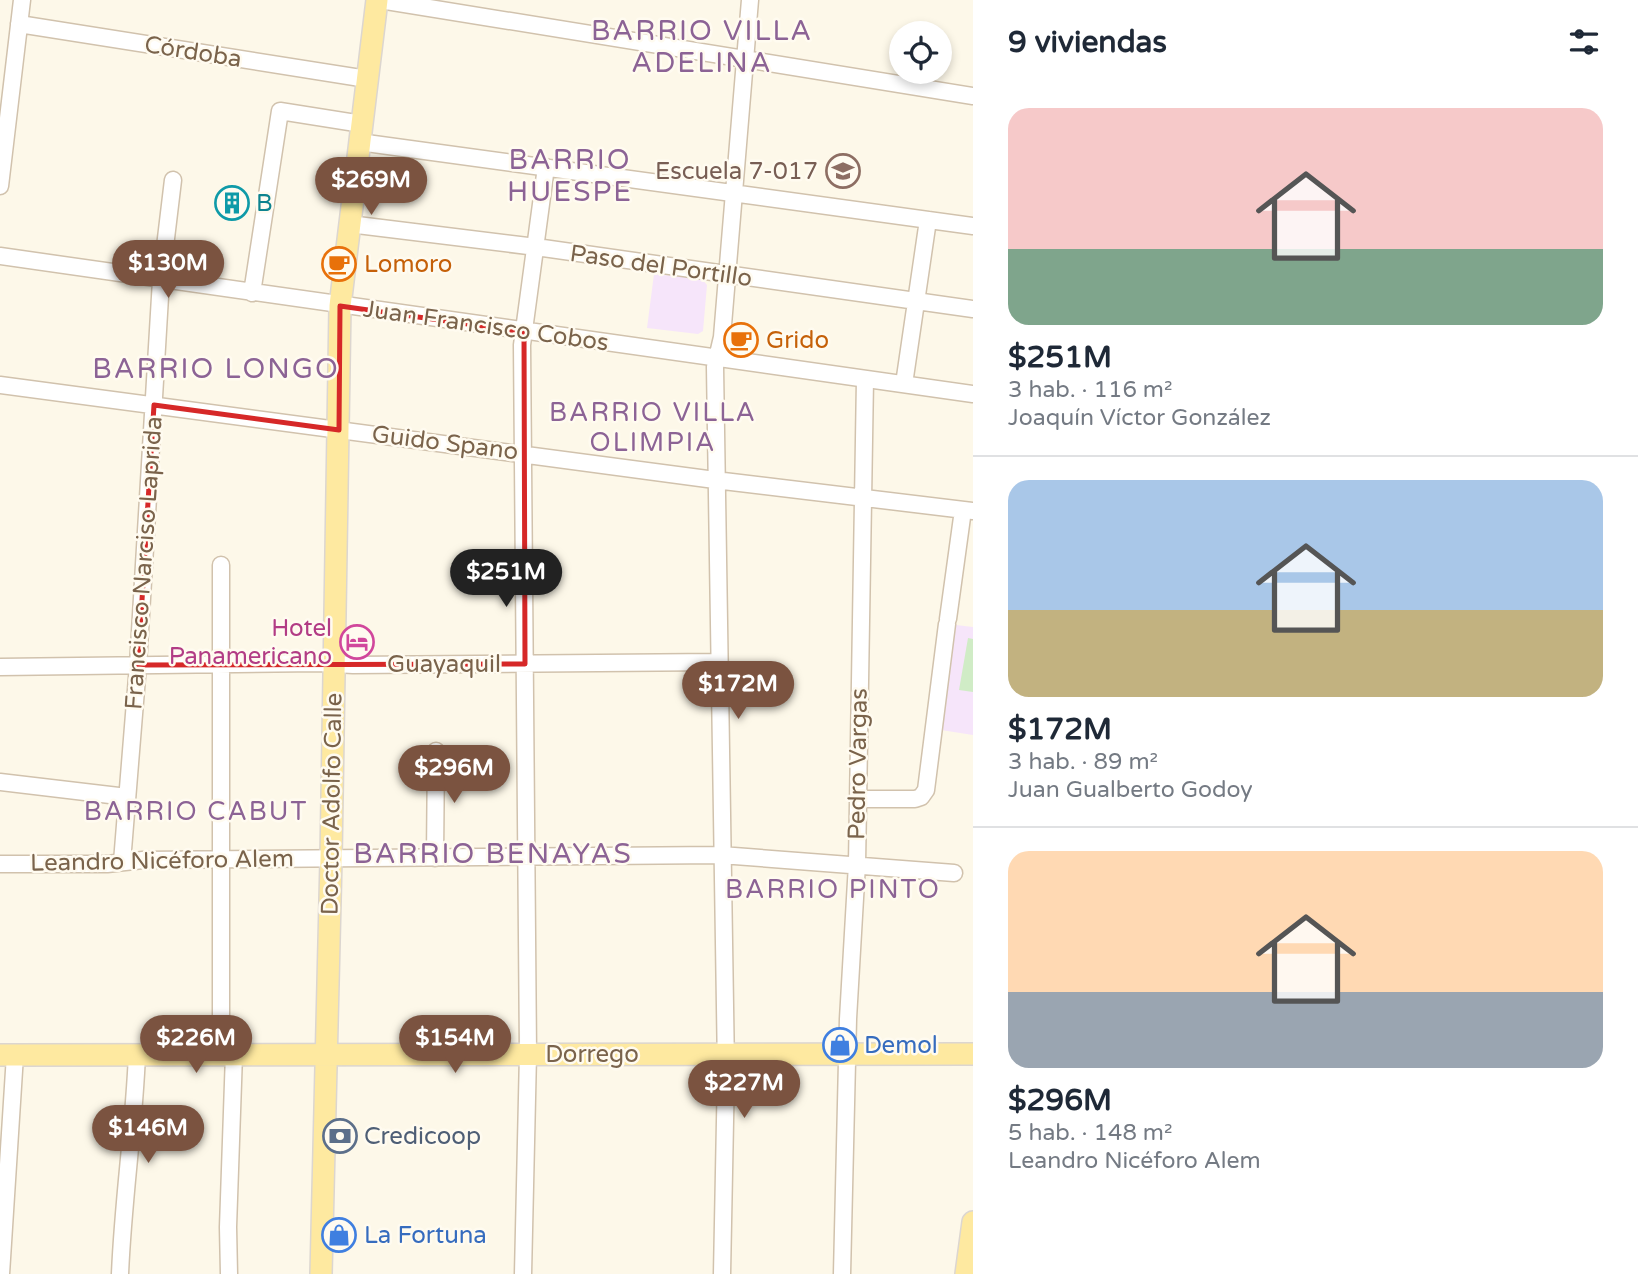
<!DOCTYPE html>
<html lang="es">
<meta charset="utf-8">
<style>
:root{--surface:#fff;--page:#f2f2f3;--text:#1f2937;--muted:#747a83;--line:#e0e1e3;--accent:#7b5340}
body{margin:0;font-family:"Varela Round",sans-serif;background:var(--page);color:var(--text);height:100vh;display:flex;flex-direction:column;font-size:26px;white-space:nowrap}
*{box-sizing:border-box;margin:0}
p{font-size:23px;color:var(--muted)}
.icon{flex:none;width:38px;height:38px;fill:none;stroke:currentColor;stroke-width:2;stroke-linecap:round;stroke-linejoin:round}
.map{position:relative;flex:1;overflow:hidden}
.details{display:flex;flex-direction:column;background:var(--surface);width:665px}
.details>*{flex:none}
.fabs{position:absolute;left:889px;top:21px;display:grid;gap:14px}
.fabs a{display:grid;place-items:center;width:63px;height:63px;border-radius:50%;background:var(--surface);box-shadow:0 4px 10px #0003;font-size:35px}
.price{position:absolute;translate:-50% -60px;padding:0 16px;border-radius:24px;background:var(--accent);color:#fff;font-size:23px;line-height:46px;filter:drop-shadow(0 2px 4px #0008)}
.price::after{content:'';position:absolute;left:50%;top:42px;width:21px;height:16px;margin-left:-10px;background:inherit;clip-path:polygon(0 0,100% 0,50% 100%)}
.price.on{background:#222;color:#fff}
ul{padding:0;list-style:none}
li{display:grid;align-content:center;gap:14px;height:371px;padding:0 35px}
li+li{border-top:2px solid var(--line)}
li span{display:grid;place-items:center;height:217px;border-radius:21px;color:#555}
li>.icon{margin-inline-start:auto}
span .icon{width:126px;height:126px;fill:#fffc;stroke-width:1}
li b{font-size:30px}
h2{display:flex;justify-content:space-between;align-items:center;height:84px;padding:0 35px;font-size:30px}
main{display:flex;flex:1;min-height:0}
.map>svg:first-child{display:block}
</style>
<main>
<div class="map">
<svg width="973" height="1274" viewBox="0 0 973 1274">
<rect width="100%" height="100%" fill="#fdf8e9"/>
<path fill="#f6e5fa" d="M654,274l48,5 5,6 -4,46 -5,3 -51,-6z
M956,625l17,2v108l-32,-5z"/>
<path fill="#d0ecc6" d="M968,638l5,1v53l-14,-2z"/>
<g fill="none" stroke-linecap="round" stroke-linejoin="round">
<g stroke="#d1c2ad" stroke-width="19">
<path id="minor" d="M380,0l593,96
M19,24l348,55
M359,142l614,84
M0,186l22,-186
M349,224l187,23 437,62
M0,256l973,138
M252,293l28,-182 82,13
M904,384l24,-164
M0,385l715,95 258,31
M948,619l15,-109
M0,667l319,-4 34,2 366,-3
M0,782l127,15
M858,799h57l6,-2 5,-7 21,-166
M435,858l1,-107
M122,862l16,-197 23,-385 12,-100
M0,864h107l36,-4 578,-5 233,18
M221,1054v-489
M1,1274l14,-219
M120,1274c3,-74 14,-146 17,-220
M229,1274l-1,-47 6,-173
M523,1274l5,-220 -6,-709 24,-178
M722,1274l4,-204 -11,-703 7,-30 28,-337
M842,1274l6,-255 9,-155 8,-485"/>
</g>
<g stroke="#dcd6d0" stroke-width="24">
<path id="major" d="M0,1055l973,-1
M321,1274l10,-415 9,-553 37,-306
M966,1274l7,-52"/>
</g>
<use href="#minor" stroke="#fff" stroke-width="16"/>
<use href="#major" stroke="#fee9a0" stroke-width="21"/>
</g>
<path fill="none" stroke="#d62828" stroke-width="5" stroke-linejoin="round" d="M340,306l184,26 1,332 -387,1 16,-260 185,25z"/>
<defs>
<g id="school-ring" transform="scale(1.75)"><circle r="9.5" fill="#fffbf0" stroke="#8d6e63" stroke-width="1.5"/><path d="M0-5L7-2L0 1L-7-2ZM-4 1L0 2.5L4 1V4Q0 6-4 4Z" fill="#8d6e63"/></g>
<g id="building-ring" transform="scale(1.75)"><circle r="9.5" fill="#fffbf0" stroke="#0f9aa8" stroke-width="1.5"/><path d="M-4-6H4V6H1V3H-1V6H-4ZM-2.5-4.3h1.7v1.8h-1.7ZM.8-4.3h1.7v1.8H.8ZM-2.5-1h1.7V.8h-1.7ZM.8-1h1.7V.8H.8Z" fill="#0f9aa8"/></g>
<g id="cafe-ring" transform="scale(1.75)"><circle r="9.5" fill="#fffbf0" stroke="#e8710a" stroke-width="1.5"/><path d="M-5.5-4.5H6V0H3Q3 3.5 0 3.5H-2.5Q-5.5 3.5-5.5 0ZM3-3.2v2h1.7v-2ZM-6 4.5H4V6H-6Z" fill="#e8710a"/></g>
<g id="hotel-ring" transform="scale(1.75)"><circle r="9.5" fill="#fffbf0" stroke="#d1479c" stroke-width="1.5"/><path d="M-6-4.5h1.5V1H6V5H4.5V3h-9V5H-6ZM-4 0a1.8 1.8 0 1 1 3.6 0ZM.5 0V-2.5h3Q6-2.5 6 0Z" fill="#d1479c"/></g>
<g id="shop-ring" transform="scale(1.75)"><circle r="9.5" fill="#fffbf0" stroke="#3f7fe0" stroke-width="1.5"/><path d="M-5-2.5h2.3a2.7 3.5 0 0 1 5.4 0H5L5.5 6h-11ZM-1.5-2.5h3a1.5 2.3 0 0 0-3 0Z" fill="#3f7fe0"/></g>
<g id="bank-ring" transform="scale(1.75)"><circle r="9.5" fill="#fffbf0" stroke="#5c6f8a" stroke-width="1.5"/><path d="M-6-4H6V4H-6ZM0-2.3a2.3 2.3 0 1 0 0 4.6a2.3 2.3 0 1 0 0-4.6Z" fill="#5c6f8a"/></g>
</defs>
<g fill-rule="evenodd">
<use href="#school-ring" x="843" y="171"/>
<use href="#building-ring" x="232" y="203"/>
<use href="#cafe-ring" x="339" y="264"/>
<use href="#cafe-ring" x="741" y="340"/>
<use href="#hotel-ring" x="357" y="642"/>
<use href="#shop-ring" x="840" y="1045"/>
<use href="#bank-ring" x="340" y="1136"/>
<use href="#shop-ring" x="339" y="1235"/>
</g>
<g text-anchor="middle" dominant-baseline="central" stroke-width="5" stroke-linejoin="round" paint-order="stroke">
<g font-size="24" fill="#7a634b" stroke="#fffbf0">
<text transform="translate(193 52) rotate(9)">Córdoba</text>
<text transform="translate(661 266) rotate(8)">Paso del Portillo</text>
<text transform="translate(486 326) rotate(8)">Juan Francisco Cobos</text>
<text transform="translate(445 443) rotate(7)">Guido Spano</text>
<text transform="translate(144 563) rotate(-86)">Francisco Narciso Laprida</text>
<text x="444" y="664">Guayaquil</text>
<text transform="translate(858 764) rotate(-89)">Pedro Vargas</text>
<text transform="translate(332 804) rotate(-89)">Doctor Adolfo Calle</text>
<text transform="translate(162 861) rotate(-1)">Leandro Nicéforo Alem</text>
<text x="592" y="1054">Dorrego</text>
</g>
<g font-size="24" fill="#785e54" stroke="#fffbf0" text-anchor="end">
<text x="818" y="171">Escuela 7-017</text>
</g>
<g font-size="24" fill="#0d838f" stroke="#fffbf0" text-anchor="start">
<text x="256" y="203">B</text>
</g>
<g font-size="24" fill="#c56008" stroke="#fffbf0" text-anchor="start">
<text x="364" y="264">Lomoro</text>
<text x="766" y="340">Grido</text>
</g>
<g font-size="24" fill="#b23c85" stroke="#fffbf0" text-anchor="end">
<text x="332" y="628">Hotel<tspan x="332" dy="28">Panamericano</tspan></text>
</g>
<g font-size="24" fill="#366cbe" stroke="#fffbf0" text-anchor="start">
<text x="864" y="1045">Demol</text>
<text x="364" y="1235">La Fortuna</text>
</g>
<g font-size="24" fill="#4e5e75" stroke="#fffbf0" text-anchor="start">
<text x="364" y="1136">Credicoop</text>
</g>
<g font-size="26" letter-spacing="2" fill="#8c6395" stroke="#fffbf0">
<text x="653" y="412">BARRIO VILLA<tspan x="653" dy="30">OLIMPIA</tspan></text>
<text x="196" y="811">BARRIO CABUT</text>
<text x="833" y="889">BARRIO PINTO</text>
</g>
<g font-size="28" letter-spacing="2" fill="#8c6395" stroke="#fffbf0">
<text x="702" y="31">BARRIO VILLA<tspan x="702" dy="32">ADELINA</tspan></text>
<text x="570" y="160">BARRIO<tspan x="570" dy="32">HUESPE</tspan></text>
<text x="216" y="369">BARRIO LONGO</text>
<text x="493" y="854">BARRIO BENAYAS</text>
</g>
</g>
</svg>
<div class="fabs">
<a><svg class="icon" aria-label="locate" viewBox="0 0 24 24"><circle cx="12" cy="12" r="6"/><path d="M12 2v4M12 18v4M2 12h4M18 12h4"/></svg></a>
</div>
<b class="price" style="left:371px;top:217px">$269M</b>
<b class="price" style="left:168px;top:300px">$130M</b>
<b class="price on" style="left:506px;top:609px">$251M</b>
<b class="price" style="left:738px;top:721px">$172M</b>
<b class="price" style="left:454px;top:805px">$296M</b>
<b class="price" style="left:196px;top:1075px">$226M</b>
<b class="price" style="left:455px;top:1075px">$154M</b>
<b class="price" style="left:744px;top:1120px">$227M</b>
<b class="price" style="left:148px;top:1165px">$146M</b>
</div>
<section class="details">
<h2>9 viviendas<svg class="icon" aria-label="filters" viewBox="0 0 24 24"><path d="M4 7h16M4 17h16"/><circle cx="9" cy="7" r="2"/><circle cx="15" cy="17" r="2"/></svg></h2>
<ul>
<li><span style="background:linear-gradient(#f6c9c9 65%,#7fa58c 0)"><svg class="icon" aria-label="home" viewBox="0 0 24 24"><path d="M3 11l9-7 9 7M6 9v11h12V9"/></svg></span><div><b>$251M</b><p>3 hab. · 116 m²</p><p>Joaquín Víctor González</p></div></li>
<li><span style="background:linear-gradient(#a9c7e8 60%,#c2b280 0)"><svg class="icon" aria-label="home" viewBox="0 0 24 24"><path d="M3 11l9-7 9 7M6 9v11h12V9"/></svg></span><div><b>$172M</b><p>3 hab. · 89 m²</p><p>Juan Gualberto Godoy</p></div></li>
<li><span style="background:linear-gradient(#ffd9b3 65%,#9aa5b1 0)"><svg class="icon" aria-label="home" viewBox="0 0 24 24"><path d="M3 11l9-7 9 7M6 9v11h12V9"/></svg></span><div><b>$296M</b><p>5 hab. · 148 m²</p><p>Leandro Nicéforo Alem</p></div></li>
</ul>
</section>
</main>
